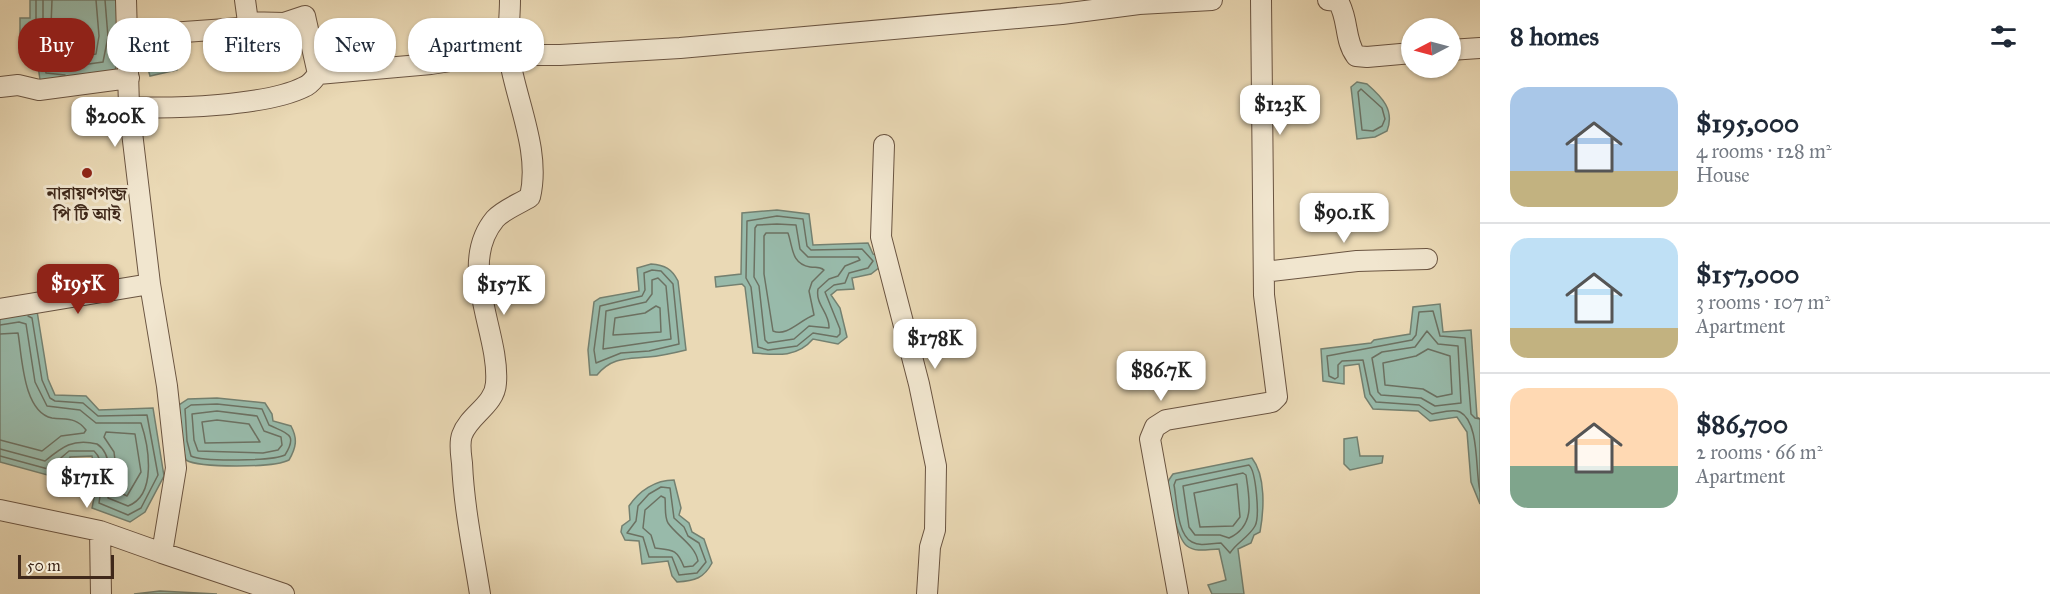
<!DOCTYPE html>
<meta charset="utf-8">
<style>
:root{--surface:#fff;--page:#f6f6f7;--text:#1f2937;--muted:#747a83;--line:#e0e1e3;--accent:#8f2418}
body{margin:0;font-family:"IM FELL Great Primer","Noto Serif Bengali",serif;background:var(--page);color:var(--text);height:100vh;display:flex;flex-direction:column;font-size:22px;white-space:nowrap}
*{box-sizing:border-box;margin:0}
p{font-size:20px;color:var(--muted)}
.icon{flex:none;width:33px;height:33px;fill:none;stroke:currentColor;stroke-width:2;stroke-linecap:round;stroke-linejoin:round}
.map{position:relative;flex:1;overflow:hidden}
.sheet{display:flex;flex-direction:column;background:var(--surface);width:570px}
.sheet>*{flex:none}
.top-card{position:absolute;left:18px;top:18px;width:570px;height:54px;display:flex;gap:12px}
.needle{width:39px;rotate:264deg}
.controls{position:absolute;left:1401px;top:18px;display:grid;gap:12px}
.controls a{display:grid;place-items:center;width:60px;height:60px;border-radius:50%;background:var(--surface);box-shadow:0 2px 4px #0004;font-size:30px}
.scale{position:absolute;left:18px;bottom:15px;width:96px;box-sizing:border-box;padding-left:6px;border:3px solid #3f281a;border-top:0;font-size:16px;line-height:21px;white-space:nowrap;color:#3f281a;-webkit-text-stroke:4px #f1e6cf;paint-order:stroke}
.price{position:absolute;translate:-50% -51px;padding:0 14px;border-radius:12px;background:#fff;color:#222;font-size:20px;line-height:39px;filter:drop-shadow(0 2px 3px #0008)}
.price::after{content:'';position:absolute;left:50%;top:36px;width:18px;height:14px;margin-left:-9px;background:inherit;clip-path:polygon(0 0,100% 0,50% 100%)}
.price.on{background:var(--accent);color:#fff}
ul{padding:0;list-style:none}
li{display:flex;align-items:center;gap:18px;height:150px;padding:0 30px}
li+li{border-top:2px solid var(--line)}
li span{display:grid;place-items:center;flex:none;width:168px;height:120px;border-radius:18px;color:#555}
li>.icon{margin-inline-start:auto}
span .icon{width:72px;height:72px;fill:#fffc;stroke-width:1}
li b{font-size:26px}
h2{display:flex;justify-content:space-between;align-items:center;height:72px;padding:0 30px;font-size:26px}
.chip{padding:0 21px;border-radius:24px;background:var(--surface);box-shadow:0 2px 4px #0004;font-size:21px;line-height:54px}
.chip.on{background:var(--accent);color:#fff}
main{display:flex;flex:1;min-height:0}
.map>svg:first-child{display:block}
</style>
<main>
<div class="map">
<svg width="1480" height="594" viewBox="0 0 1480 594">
<rect width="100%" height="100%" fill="#ead9b5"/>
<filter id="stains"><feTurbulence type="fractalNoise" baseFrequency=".00333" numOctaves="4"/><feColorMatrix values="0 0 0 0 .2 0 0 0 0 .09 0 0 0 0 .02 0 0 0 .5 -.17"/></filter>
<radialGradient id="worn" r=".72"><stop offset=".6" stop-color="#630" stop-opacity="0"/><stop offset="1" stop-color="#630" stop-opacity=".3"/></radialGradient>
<path fill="#98baaa" stroke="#748070" stroke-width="1.5" d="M30,0h88l4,37 -8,39 -54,6 -20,-2 -5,-37 -15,-4v-21h10z
M166,38l12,8 -1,24 -27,6 -3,-11 -11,-1 -2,-24z
M1357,82l10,2c15,13 28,26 20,47l-12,6 -18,2 -6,-52z
M777,210l32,4 4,31 55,-2 5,11 6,2 1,11 -9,7 -19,4 2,11 -17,1 -6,5 9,13 7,29 -9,7 -25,-5c-16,19 -37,16 -60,14l-8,-66 -3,-3 -26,3 -1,-10 26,-3 1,-61z
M651,264c14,1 21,5 27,17l8,69c-12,3 -25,6 -38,7 -21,2 -36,0 -51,18h-7l-2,-25 6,-48 6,-4 39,-7 -2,-23z
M1440,304l3,28 28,-2 6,87 3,2v85l-9,-22 -4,-50 -10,-15 -27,4 -12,-10 -45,-2 -8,-12 -6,-33 -15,2v18l-21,-3 -2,-32 50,-6 3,-3 36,-6 3,-27z
M37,311l11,68 7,16 31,1 13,14 54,-2 11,68 -19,36 -15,10 -38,-14 5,-25 -5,-27 -22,1 -1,8 -7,-1 -11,12 -51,-14v-150z
M217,398l48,5 7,11 1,7 18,5c7,13 5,22 -2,34 -15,8 -90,8 -103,0l-5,-18 -2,-37 9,-6z
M1357,437l3,19h23l-1,7 -32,7 -6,-6v-25z
M1252,458c14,18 12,52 8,74l-6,3 -3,8 -13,6 6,45h-32l-4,-9 18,-5 -7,-31c-10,0 -23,4 -32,-3 -9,-6 -21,-53 -19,-64 1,-3 3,-5 5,-8z
M674,480l7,28 -2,7 10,8 3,9 12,7 8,24c-8,15 -17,18 -35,19l-5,-6 -4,-15 -26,3 -3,-23 -14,-1 -4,-8 1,-6 8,-6 -1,-14c10,-15 26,-26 45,-26z
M160,591l57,3h-83z"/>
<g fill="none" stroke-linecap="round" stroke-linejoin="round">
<path stroke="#6c7162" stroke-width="1.5" d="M36,0v19l-10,7v7l15,7 5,33 19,2
M43,0v19l-3,10 8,10 4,27 8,2 43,-6 5,-25 -3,-37
M52,0l-1,26 12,33 33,-5 3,-18 -3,-36
M142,46l-1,11 9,4 6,7 15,-5v-14l-6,-4
M1361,89l21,19 3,11 -3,7 -9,5 -11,-1 -4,-38z
M777,216l26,3 4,27 4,4 51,-1 11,12 -5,7 -19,5 -4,10 -11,2 -9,7 15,37v5l-3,3 -24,-4 -16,13 -29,4 -10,-3 -7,-60 -5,-9 1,-57z
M777,224l19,1 4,24 8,8h50l2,3 -15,6 -7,10 -9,3 -11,10c-3,16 12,24 11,39l-20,-2 -15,13 -26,4 -3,-3 -6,-54 -5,-9 1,-49 2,-3z
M766,233h22c5,14 3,31 22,34 6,1 9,-1 14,3l-12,12 -3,9 5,24c-14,5 -27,22 -41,16l-9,-57v-38z
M652,270l9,1 12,13 6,60 -30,7 -28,2 -25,10 -2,-13 6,-44 42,-10 3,-6 -1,-17z
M658,278l8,8 5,53 -68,10 3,-38 40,-9 6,-8v-14z
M656,306l4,2 1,24 -48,3 2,-17 30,-5z
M0,325l19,-3 7,2 9,58 12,24 33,4 16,13h45c8,24 16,72 -13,83l-20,-8c2,-16 5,-44 -11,-54 -24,-6 -35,3 -52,17l-45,-12
M1427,331l11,13 20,2 3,57 -26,3 -14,-8 -40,-3 -3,-3 -6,-34 10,-6 33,-5z
M0,334l18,-1c4,23 5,79 34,85 15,2 24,-1 34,12l-2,3 -23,3 -19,15 -42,-11
M1428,349l22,7 2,38 -15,3 -14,-8 -38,-4 -2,-22 33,-7z
M217,404l45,5 7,16c16,8 30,8 16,30 -12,6 -82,7 -94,1l-4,-15 -2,-32 6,-4z
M217,411l40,5 7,15 17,6 1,8 -4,5 -15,3 -65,-2 -4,-11 -2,-26z
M1480,419l-5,-1 -4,-4 -6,-76 -25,-2 -7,-25 -14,1 -3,23 -4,5 -85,16 2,20 6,3 3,-2v-12l4,-4 21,-1 7,34 6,8 43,3 13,9c7,-1 21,-6 28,-2 20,10 15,60 20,79
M217,420l32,4 11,18 -55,1 -3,-21z
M106,432l29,2 6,38 -14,24 -8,-4 -5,-40 -10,-15z
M0,456l48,13 21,-18h25c13,12 7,37 5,52l29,12 13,-7 17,-33 -11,-60 -49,1 -15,-13 -28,-2 -5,-3 -8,-18 -10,-62 -4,-2
M1249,465c7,6 11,52 6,61 -6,11 -19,17 -25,27l-9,-10c-10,0 -20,4 -29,-1 -15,-7 -15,-42 -18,-57l2,-5z
M1243,473l3,2c4,26 9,51 -17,63l-9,-3h-25l-6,-8 -6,-41z
M1237,484l3,33 -7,9 -33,1 -6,-34z
M661,487l9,1 4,30 10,9 4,9 11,7 7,19 -9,11 -18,2 -7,-18h-23l-6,-20 -16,-4 9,-12 2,-15 11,-12z
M661,496l4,2c1,8 -1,18 3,25 9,13 27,22 30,38l-5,5 -9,1c-7,-18 -11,-17 -29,-19l-4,-13 -8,-7 2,-18z"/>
<g stroke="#6a5441" stroke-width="22">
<path id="minor" d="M126,0l3,107 21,177 17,102 9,82 -14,85 122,41
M245,0l3,22
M1328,0l10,1c11,18 6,39 18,55l11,1 45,-4
M128,36l112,-8 8,-6 36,1 21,-7 13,58
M1450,50l30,-2
M0,87l18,-2 21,5 90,-12
M129,107c44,2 137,-1 175,-20 6,-2 10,-8 14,-13l113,-10 58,-9h71l120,-7 382,-34 77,-10 73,-4
M884,145l-3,92 38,147 17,82 -1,64 -5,17 -3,47
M1264,272l93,-11 70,-2
M0,309l150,-25
M0,510l100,21 62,22
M100,531l1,63
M480,594c-7,-44 -16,-86 -18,-131 -1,-8 -3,-20 0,-28 7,-20 33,-30 34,-52 4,-51 -40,-117 -1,-164 8,-9 24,-15 35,-22 11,-46 -14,-96 -21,-141 -2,-18 1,-38 1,-56
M1178,594l-28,-155 5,-12 11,-7 106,-18 5,-5 -13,-102 -3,-295"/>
</g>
<use href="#minor" stroke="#f1e6cf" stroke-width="20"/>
</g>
<circle fill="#8f2418" stroke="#f1e6cf" stroke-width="2" cx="87" cy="173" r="6"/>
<g text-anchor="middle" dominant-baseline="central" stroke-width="6" stroke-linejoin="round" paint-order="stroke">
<g font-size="18" font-weight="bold" fill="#3f281a" stroke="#f1e6cf">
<text x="87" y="193">নারায়ণগন্জ<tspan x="87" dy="21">পি টি আই</tspan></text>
</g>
</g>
<rect width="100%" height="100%" filter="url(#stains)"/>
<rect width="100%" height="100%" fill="url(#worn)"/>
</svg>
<div class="controls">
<a><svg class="needle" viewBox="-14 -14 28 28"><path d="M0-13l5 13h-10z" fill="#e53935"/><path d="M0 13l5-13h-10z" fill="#747a83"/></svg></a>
</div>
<div class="scale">50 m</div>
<b class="price" style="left:1280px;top:136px">$123K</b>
<b class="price" style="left:115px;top:148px">$200K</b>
<b class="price" style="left:1344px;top:244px">$90.1K</b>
<b class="price on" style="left:78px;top:315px">$195K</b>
<b class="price" style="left:504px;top:316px">$157K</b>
<b class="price" style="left:935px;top:370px">$178K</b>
<b class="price" style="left:1161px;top:402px">$86.7K</b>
<b class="price" style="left:87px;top:509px">$171K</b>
<div class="top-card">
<a class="chip on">Buy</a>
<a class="chip">Rent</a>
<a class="chip">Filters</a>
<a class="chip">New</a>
<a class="chip">Apartment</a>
</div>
</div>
<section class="sheet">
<h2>8 homes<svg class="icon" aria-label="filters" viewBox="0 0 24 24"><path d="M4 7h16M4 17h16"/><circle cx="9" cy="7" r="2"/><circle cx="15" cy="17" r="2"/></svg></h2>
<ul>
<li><span style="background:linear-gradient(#a9c7e8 70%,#c2b280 0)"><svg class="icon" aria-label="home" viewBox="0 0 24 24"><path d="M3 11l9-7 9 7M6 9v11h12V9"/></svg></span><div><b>$195,000</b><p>4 rooms · 128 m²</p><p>House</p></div></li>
<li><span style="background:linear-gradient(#bfe0f5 75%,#c2b280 0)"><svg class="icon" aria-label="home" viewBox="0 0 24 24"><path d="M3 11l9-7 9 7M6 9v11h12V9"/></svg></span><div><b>$157,000</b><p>3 rooms · 107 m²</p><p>Apartment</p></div></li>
<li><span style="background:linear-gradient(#ffd9b3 65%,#7fa58c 0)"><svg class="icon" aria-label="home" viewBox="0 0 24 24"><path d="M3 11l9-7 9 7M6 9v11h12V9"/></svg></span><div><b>$86,700</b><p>2 rooms · 66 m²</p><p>Apartment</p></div></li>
</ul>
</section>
</main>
